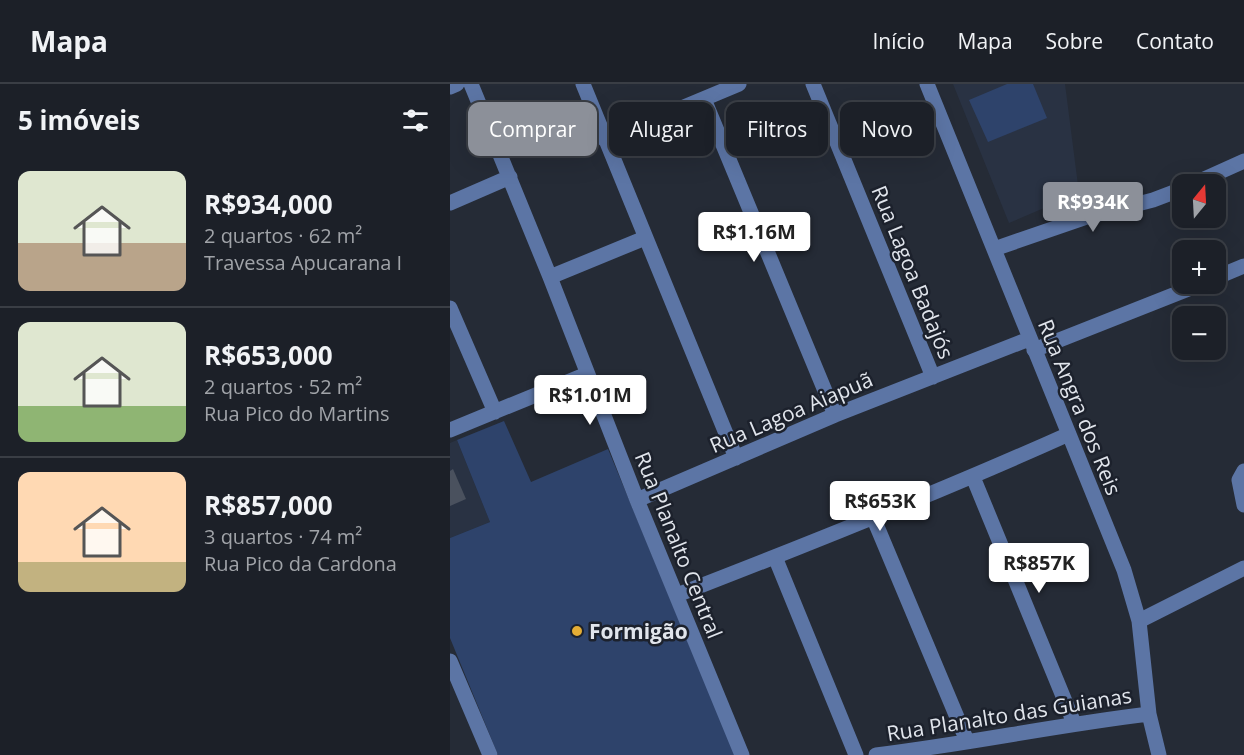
<!DOCTYPE html>
<html lang="pt">
<meta charset="utf-8">
<style>
:root{--surface:#1c2028;--page:#292d34;--text:#f1f3f6;--muted:#a0a3a8;--line:#3a3e45;--accent:#8c9099}
body{margin:0;font-family:"Open Sans",sans-serif;background:var(--page);color:var(--text);height:100vh;display:flex;flex-direction:column;font-size:22px;white-space:nowrap}
*{box-sizing:border-box;margin:0}
p{font-size:20px;color:var(--muted)}
.icon{flex:none;width:33px;height:33px;fill:none;stroke:currentColor;stroke-width:2;stroke-linecap:round;stroke-linejoin:round}
.map{position:relative;flex:1;overflow:hidden}
.drawer{display:flex;flex-direction:column;background:var(--surface);width:450px}
.drawer>*{flex:none}
.hud{position:absolute;left:18px;top:18px;width:570px;height:54px;display:flex;gap:12px}
.needle{width:39px;rotate:18deg}
.fabs{position:absolute;left:722px;top:90px;display:grid;gap:12px}
.fabs a{display:grid;place-items:center;width:54px;height:54px;border-radius:12px;background:var(--surface);box-shadow:0 6px 24px #0002,0 0 0 2px var(--line);font-size:30px}
.price{position:absolute;translate:-50% -51px;padding:0 14px;border-radius:6px;background:#fff;color:#222;font-size:20px;line-height:39px;filter:drop-shadow(0 2px 3px #0008)}
.price::after{content:'';position:absolute;left:50%;top:36px;width:18px;height:14px;margin-left:-9px;background:inherit;clip-path:polygon(0 0,100% 0,50% 100%)}
.price.selected{background:var(--accent);color:#fff}
ul{padding:0;list-style:none}
li{display:flex;align-items:center;gap:18px;height:150px;padding:0 18px}
li+li{border-top:2px solid var(--line)}
li span{display:grid;place-items:center;flex:none;width:168px;height:120px;border-radius:12px;color:#555}
li>.icon{margin-inline-start:auto}
span .icon{width:72px;height:72px;fill:#fffc;stroke-width:1}
li b{font-size:26px}
h2{display:flex;justify-content:space-between;align-items:center;height:72px;padding:0 18px;font-size:26px}
.pill{padding:0 21px;border-radius:12px;background:var(--surface);box-shadow:0 6px 24px #0002,0 0 0 2px var(--line);font-size:21px;line-height:54px}
.pill.selected{background:var(--accent);color:#fff}
header{display:flex;align-items:center;gap:36px;box-sizing:border-box;height:84px;padding:0 30px;background:var(--surface);border-bottom:2px solid var(--line)}
header strong{font-size:28px}
nav{display:flex;gap:33px;margin-inline-start:auto;font-size:21px}
main{display:flex;flex:1;min-height:0}
.map>svg:first-child{display:block}
</style>
<header>
<strong>Mapa</strong>
<nav><a>Início</a><a>Mapa</a><a>Sobre</a><a>Contato</a></nav>
</header>
<main>
<section class="drawer">
<h2>5 imóveis<svg class="icon" aria-label="filters" viewBox="0 0 24 24"><path d="M4 7h16M4 17h16"/><circle cx="9" cy="7" r="2"/><circle cx="15" cy="17" r="2"/></svg></h2>
<ul>
<li><span style="background:linear-gradient(#dfe7d0 60%,#b9a48a 0)"><svg class="icon" aria-label="home" viewBox="0 0 24 24"><path d="M3 11l9-7 9 7M6 9v11h12V9"/></svg></span><div><b>R$934,000</b><p>2 quartos · 62 m²</p><p>Travessa Apucarana I</p></div></li>
<li><span style="background:linear-gradient(#dfe7d0 70%,#8fb573 0)"><svg class="icon" aria-label="home" viewBox="0 0 24 24"><path d="M3 11l9-7 9 7M6 9v11h12V9"/></svg></span><div><b>R$653,000</b><p>2 quartos · 52 m²</p><p>Rua Pico do Martins</p></div></li>
<li><span style="background:linear-gradient(#ffd9b3 75%,#c2b280 0)"><svg class="icon" aria-label="home" viewBox="0 0 24 24"><path d="M3 11l9-7 9 7M6 9v11h12V9"/></svg></span><div><b>R$857,000</b><p>3 quartos · 74 m²</p><p>Rua Pico da Cardona</p></div></li>
</ul>
</section>
<div class="map">
<svg width="794" height="671" viewBox="0 0 794 671">
<rect width="100%" height="100%" fill="#252b36"/>
<path fill="#293243" d="M503,0h112l14,109 -70,30z
M7,356l33,82 -40,16v-95z"/>
<path fill="#2e436b" d="M557,0h26l14,34 -59,24 -19,-42z
M54,337l27,61 77,-33 127,306h-237l-48,-117v-100l40,-16 -33,-82z"/>
<path fill="#4a515e" d="M3,385l13,30 -16,7v-35z"/>
<g fill="none" stroke-linecap="round" stroke-linejoin="round">
<path stroke="#5c75a5" stroke-width="15" d="M21,0l79,193 87,223 105,255
M133,0l153,374
M363,0l120,293
M477,0l197,486 15,51 10,93 10,41
M0,3l7,-3
M254,15l131,316
M155,56l134,-56
M743,100l51,-23
M0,119l60,-26
M544,165l93,-32 66,-17 29,-11
M100,193l95,-39
M765,194l29,-12
M0,224l45,104
M584,266l167,-66
M0,346l137,-56
M794,387l-5,9 5,25
M523,393l101,246
M187,416l198,-85 194,-76
M423,433l94,224
M325,473l81,198
M227,511c132,-51 263,-103 392,-161
M689,537l105,-53
M0,577l40,94
M426,671c91,-11 181,-30 273,-41"/>
</g>
<circle fill="#e4ad35" stroke="#1c212c" stroke-width="2" cx="127" cy="547" r="6"/>
<g text-anchor="middle" dominant-baseline="central" stroke-width="5" stroke-linejoin="round" paint-order="stroke">
<g font-size="21" fill="#e1e5ec" stroke="#1c212c">
<text transform="translate(463 188) rotate(68)">Rua Lagoa Badajós</text>
<text transform="translate(630 323) rotate(68)">Rua Angra dos Reis</text>
<text transform="translate(341 328) rotate(-23)">Rua Lagoa Aiapuã</text>
<text transform="translate(229 461) rotate(68)">Rua Planalto Central</text>
<text transform="translate(559 630) rotate(-9)">Rua Planalto das Guianas</text>
</g>
<g font-size="21" font-weight="bold" fill="#e1e5ec" stroke="#1c212c" text-anchor="start">
<text x="139" y="547">Formigão</text>
</g>
</g>
</svg>
<div class="fabs">
<a><svg class="needle" viewBox="-14 -14 28 28"><path d="M0-13l5 13h-10z" fill="#e53935"/><path d="M0 13l5-13h-10z" fill="#a0a3a8"/></svg></a>
<a>+</a>
<a>−</a>
</div>
<b class="price selected" style="left:643px;top:149px">R$934K</b>
<b class="price" style="left:304px;top:179px">R$1.16M</b>
<b class="price" style="left:140px;top:342px">R$1.01M</b>
<b class="price" style="left:430px;top:448px">R$653K</b>
<b class="price" style="left:589px;top:510px">R$857K</b>
<div class="hud">
<a class="pill selected">Comprar</a>
<a class="pill">Alugar</a>
<a class="pill">Filtros</a>
<a class="pill">Novo</a>
</div>
</div>
</main>
